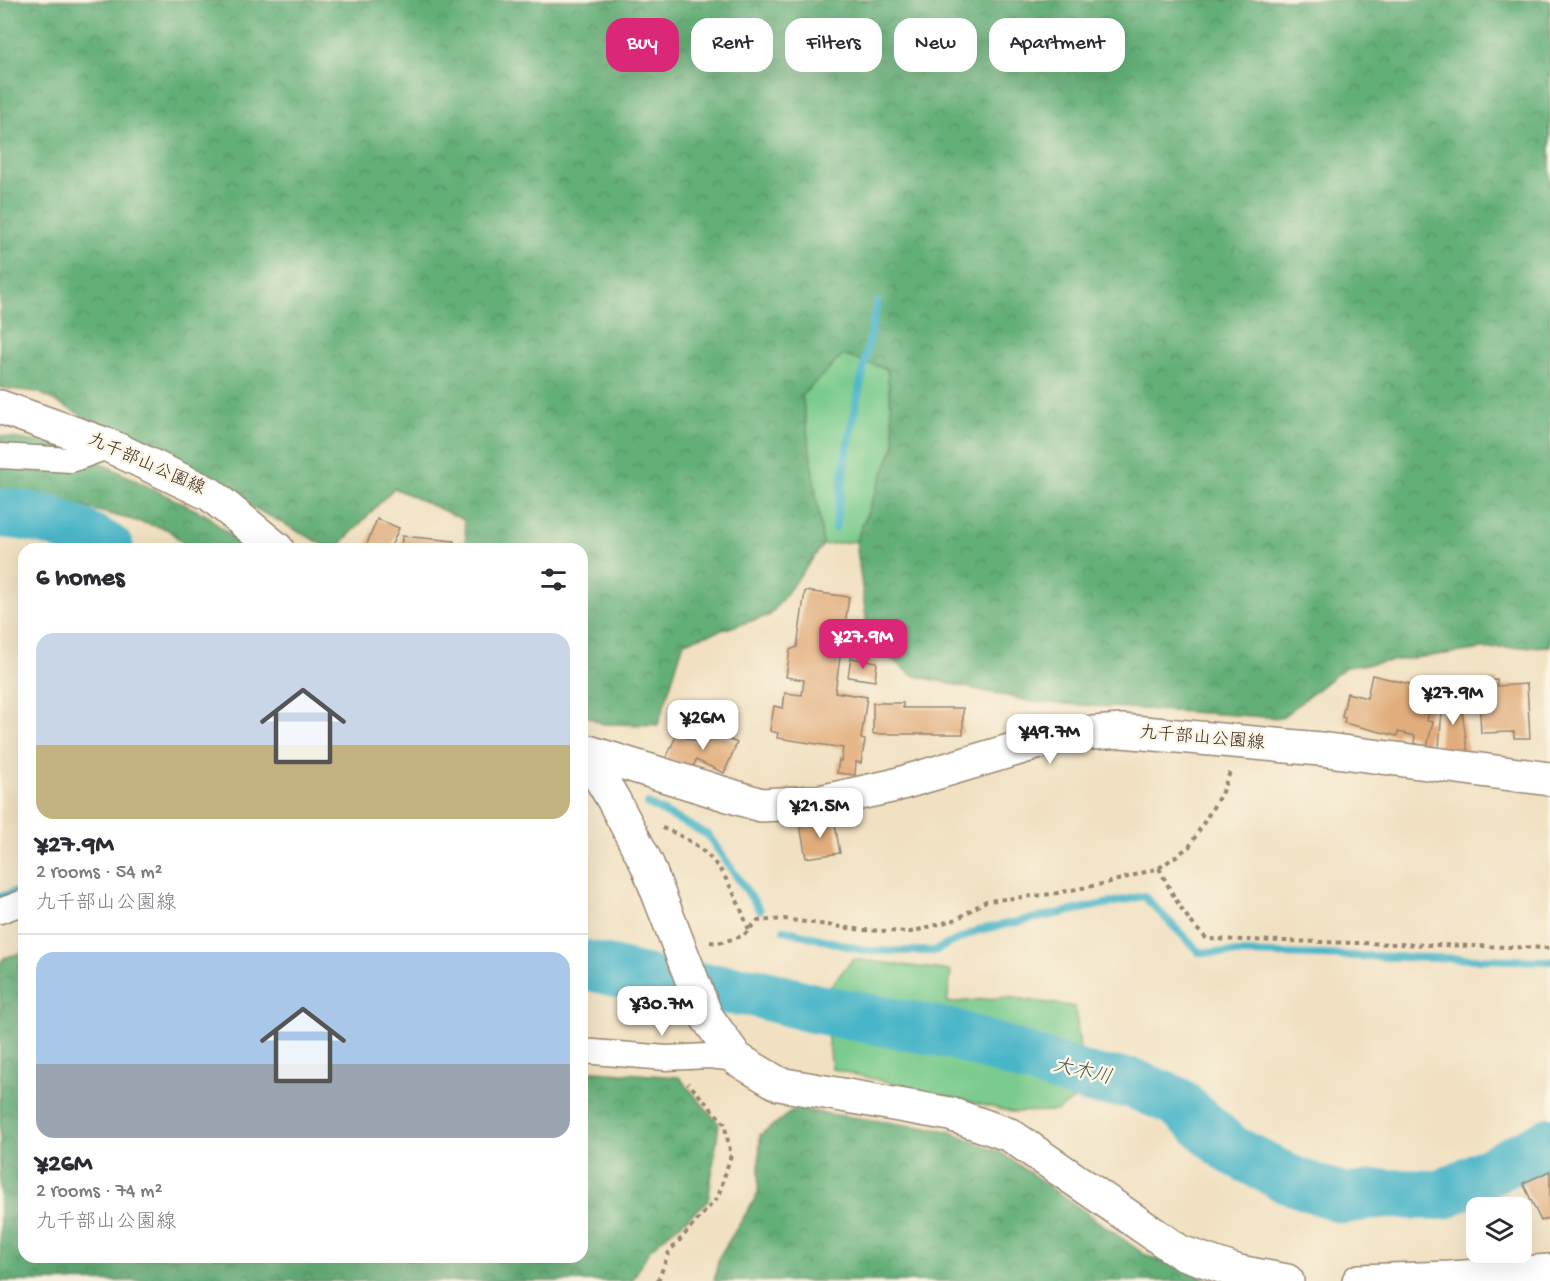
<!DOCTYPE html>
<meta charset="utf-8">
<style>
:root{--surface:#fff;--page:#f7f7f7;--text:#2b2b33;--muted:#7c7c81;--line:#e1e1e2;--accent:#db2777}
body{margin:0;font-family:"Gochi Hand","Klee One",sans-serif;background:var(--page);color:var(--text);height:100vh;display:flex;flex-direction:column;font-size:22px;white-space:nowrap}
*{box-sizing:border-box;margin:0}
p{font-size:20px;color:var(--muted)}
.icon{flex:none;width:33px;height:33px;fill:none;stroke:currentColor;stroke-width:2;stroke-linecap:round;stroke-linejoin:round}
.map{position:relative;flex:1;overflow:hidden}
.sheet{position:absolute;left:18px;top:543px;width:570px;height:720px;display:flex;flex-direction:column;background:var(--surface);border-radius:18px;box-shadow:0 6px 24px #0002}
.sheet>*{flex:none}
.guide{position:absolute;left:606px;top:18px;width:570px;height:54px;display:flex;gap:12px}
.tools{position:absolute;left:1466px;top:1197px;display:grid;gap:12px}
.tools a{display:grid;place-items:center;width:66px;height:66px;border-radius:12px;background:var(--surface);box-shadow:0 6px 24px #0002;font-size:30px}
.price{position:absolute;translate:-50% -51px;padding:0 14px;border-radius:12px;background:#fff;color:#222;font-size:20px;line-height:39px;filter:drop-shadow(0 2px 3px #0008)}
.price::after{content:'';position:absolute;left:50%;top:36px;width:18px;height:14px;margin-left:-9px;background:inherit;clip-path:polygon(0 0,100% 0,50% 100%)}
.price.on{background:var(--accent);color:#fff}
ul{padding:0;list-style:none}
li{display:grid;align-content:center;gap:12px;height:318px;padding:0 18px}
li+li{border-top:2px solid var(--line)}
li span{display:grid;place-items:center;height:186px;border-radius:18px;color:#555}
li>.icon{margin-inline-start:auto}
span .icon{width:108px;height:108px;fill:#fffc;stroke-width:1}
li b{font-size:26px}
h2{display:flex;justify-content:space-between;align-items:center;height:72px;padding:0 18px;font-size:26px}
.pill{padding:0 21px;border-radius:18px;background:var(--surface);box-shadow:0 6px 24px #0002;font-size:21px;line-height:54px}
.pill.on{background:var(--accent);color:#fff}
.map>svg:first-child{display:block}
</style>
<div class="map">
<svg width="1550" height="1281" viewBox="0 0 1550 1281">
<defs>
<pattern id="forest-crowns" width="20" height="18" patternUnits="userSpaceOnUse" patternTransform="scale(1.5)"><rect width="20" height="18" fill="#63af78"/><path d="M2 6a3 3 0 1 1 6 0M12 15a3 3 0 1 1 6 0" fill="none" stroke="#538f62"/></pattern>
</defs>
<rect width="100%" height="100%" fill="#fcf5e5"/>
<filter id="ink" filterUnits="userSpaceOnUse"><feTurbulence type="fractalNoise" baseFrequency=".0167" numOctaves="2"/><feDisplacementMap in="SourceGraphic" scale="12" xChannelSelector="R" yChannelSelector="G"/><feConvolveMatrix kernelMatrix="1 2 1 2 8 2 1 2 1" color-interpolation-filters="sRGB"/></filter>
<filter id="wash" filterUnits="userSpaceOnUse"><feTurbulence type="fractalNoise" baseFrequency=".008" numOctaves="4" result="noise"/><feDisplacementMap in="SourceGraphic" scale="24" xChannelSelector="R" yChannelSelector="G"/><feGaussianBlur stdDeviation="1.35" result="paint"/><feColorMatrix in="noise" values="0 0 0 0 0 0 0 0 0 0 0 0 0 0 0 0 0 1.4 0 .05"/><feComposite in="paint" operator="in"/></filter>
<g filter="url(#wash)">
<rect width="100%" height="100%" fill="#f1e1c2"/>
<path fill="#7acb8d" stroke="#5a7a56" stroke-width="1.5" d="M842,355l45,14 8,75 -39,97 -33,4 -21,-150z
M853,959l98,12 -4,32 60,-6 68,10 10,85 -28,19 -45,1 -180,-43 -10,-73z"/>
<path fill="url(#forest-crowns)" stroke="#4f6c4b" stroke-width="1.5" d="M0,0h1550v646l-67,3 -137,18 -65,51 -248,-16 -121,-27 -43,-34 -13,-100 39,-97 -8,-75 -44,-14 -41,40 21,150 -53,70 -86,27 -26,83 -55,-1 -21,-10v-165h-115l-3,-29 -70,-32 -58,61h-5l-293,-157 -38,-4z
M0,436l68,11 138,68 40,34h-56l-23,-20 -150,-39 -17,1z
M24,952v305h558v-187l97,7 40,47 -11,77 -58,48 -18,32h-632v-318l4,-5z
M795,1109l154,22 54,23 141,100 68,27h-498l5,-24 39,-63 2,-59z"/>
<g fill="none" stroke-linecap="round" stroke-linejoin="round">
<path stroke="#4ab5c8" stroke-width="8" d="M835,528l13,-84 29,-141
M648,804l60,31 52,75
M0,897l24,-8
M784,930l83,21h67l44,-21 166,-34 55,56 351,9"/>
<path stroke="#4ab5c8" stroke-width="50" d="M0,513c44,3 72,13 109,36
M582,964l87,21 84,7 60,16 139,26 142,46 37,3 45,18 54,48 58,30 57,20 34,-5 62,1 109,-53"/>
</g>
<g id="blocks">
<path fill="#e2ad7d" d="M377,519l22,9 -9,21h-25z
M402,536l52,5 -1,8h-52z
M805,591l44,6 -14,95 32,5 -6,42 4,1 -4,23 -5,-1 -1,13 -18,-2 2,-13 2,1 2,-13 -66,-10 1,-5 -8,-2 4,-25 9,2 2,-15 17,2 2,-15 -18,-3 4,-27 7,-3z
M851,658l26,4 -2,19 -27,-4z
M1372,675l63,15 -8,31 6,1 -6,25 -13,-4 1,-7 -17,-4 -1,4 -53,-13 1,-5 -3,-1 5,-24 20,5z
M1497,680v6l30,-2 3,54h-16v-6l-33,1 -3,-52z
M1443,696l17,2 8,54 -29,-4z
M873,703h30v5h60v26h-90z
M705,729l32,14 -13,30 -28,-13 -4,9 -26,-11 11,-24 22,9z
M834,819l6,34 -34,5 -6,-33z
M1550,1171v46l-9,4 -18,-38z"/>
</g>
</g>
<g filter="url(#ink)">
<use href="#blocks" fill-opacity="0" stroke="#968670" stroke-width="1.5"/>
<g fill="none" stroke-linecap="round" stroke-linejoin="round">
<g stroke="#968670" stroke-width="27">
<path id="street" d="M0,456l71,4 39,-14
M0,911l24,-9
M582,1051l84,7 43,-2 28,3"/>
</g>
<g stroke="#968670" stroke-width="36">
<path id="secondary" d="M0,407l110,39 100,48 67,55
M582,750l179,55 58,-3 73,-16 171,-51 59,-4 198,18 230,30
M585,752l28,47 34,65 59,152 31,43 42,25 171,30 60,21 170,117 59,20 48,9
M1359,1281l91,-3 100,-7"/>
</g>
<path stroke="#968670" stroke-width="4" stroke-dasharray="4.5 4.5" stroke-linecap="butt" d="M662,828c53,19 68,52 87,102
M1159,868c13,26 26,51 48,71l343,9
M710,942l8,1 25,-7 14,-15 27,-2 79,11 48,2 46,-13 29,-18 66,-7 55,-11 52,-15 30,-21 32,-53 10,-24
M658,1281l11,-29 49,-55 13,-42 -7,-32 -36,-40"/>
<use href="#street" stroke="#fff" stroke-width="24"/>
<use href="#secondary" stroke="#fff" stroke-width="33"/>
</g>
</g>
<g text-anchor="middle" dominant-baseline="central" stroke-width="5" stroke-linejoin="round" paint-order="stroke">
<g font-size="18" fill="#3b2a1e" stroke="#fcf5e5">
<text transform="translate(146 465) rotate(24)">九千部山公園線</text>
<text transform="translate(1202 739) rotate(5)">九千部山公園線</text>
</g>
<g font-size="20" font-style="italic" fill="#405b5a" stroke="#fcf5e5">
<text transform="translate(1082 1073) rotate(13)">大木川</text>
</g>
</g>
</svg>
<div class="tools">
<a><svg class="icon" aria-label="layers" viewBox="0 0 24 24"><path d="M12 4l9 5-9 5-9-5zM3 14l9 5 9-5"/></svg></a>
</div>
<b class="price on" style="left:863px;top:670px">¥27.9M</b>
<b class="price" style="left:1453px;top:726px">¥27.9M</b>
<b class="price" style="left:703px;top:751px">¥26M</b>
<b class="price" style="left:1050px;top:765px">¥49.7M</b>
<b class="price" style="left:820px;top:839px">¥21.5M</b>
<b class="price" style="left:662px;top:1037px">¥30.7M</b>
<div class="guide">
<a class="pill on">Buy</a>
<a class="pill">Rent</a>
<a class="pill">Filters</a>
<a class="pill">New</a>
<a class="pill">Apartment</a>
</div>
<section class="sheet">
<h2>6 homes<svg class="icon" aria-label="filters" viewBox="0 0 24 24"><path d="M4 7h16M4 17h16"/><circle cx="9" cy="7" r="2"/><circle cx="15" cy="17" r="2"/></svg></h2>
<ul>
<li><span style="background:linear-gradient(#c9d6e8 60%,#c2b280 0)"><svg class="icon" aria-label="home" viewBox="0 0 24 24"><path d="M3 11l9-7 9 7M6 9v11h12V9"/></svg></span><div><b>¥27.9M</b><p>2 rooms · 54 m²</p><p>九千部山公園線</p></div></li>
<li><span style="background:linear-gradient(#a9c7e8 60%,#9aa5b1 0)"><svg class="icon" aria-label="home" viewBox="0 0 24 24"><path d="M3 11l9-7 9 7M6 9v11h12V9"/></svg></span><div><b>¥26M</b><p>2 rooms · 74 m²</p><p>九千部山公園線</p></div></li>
</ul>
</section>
</div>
